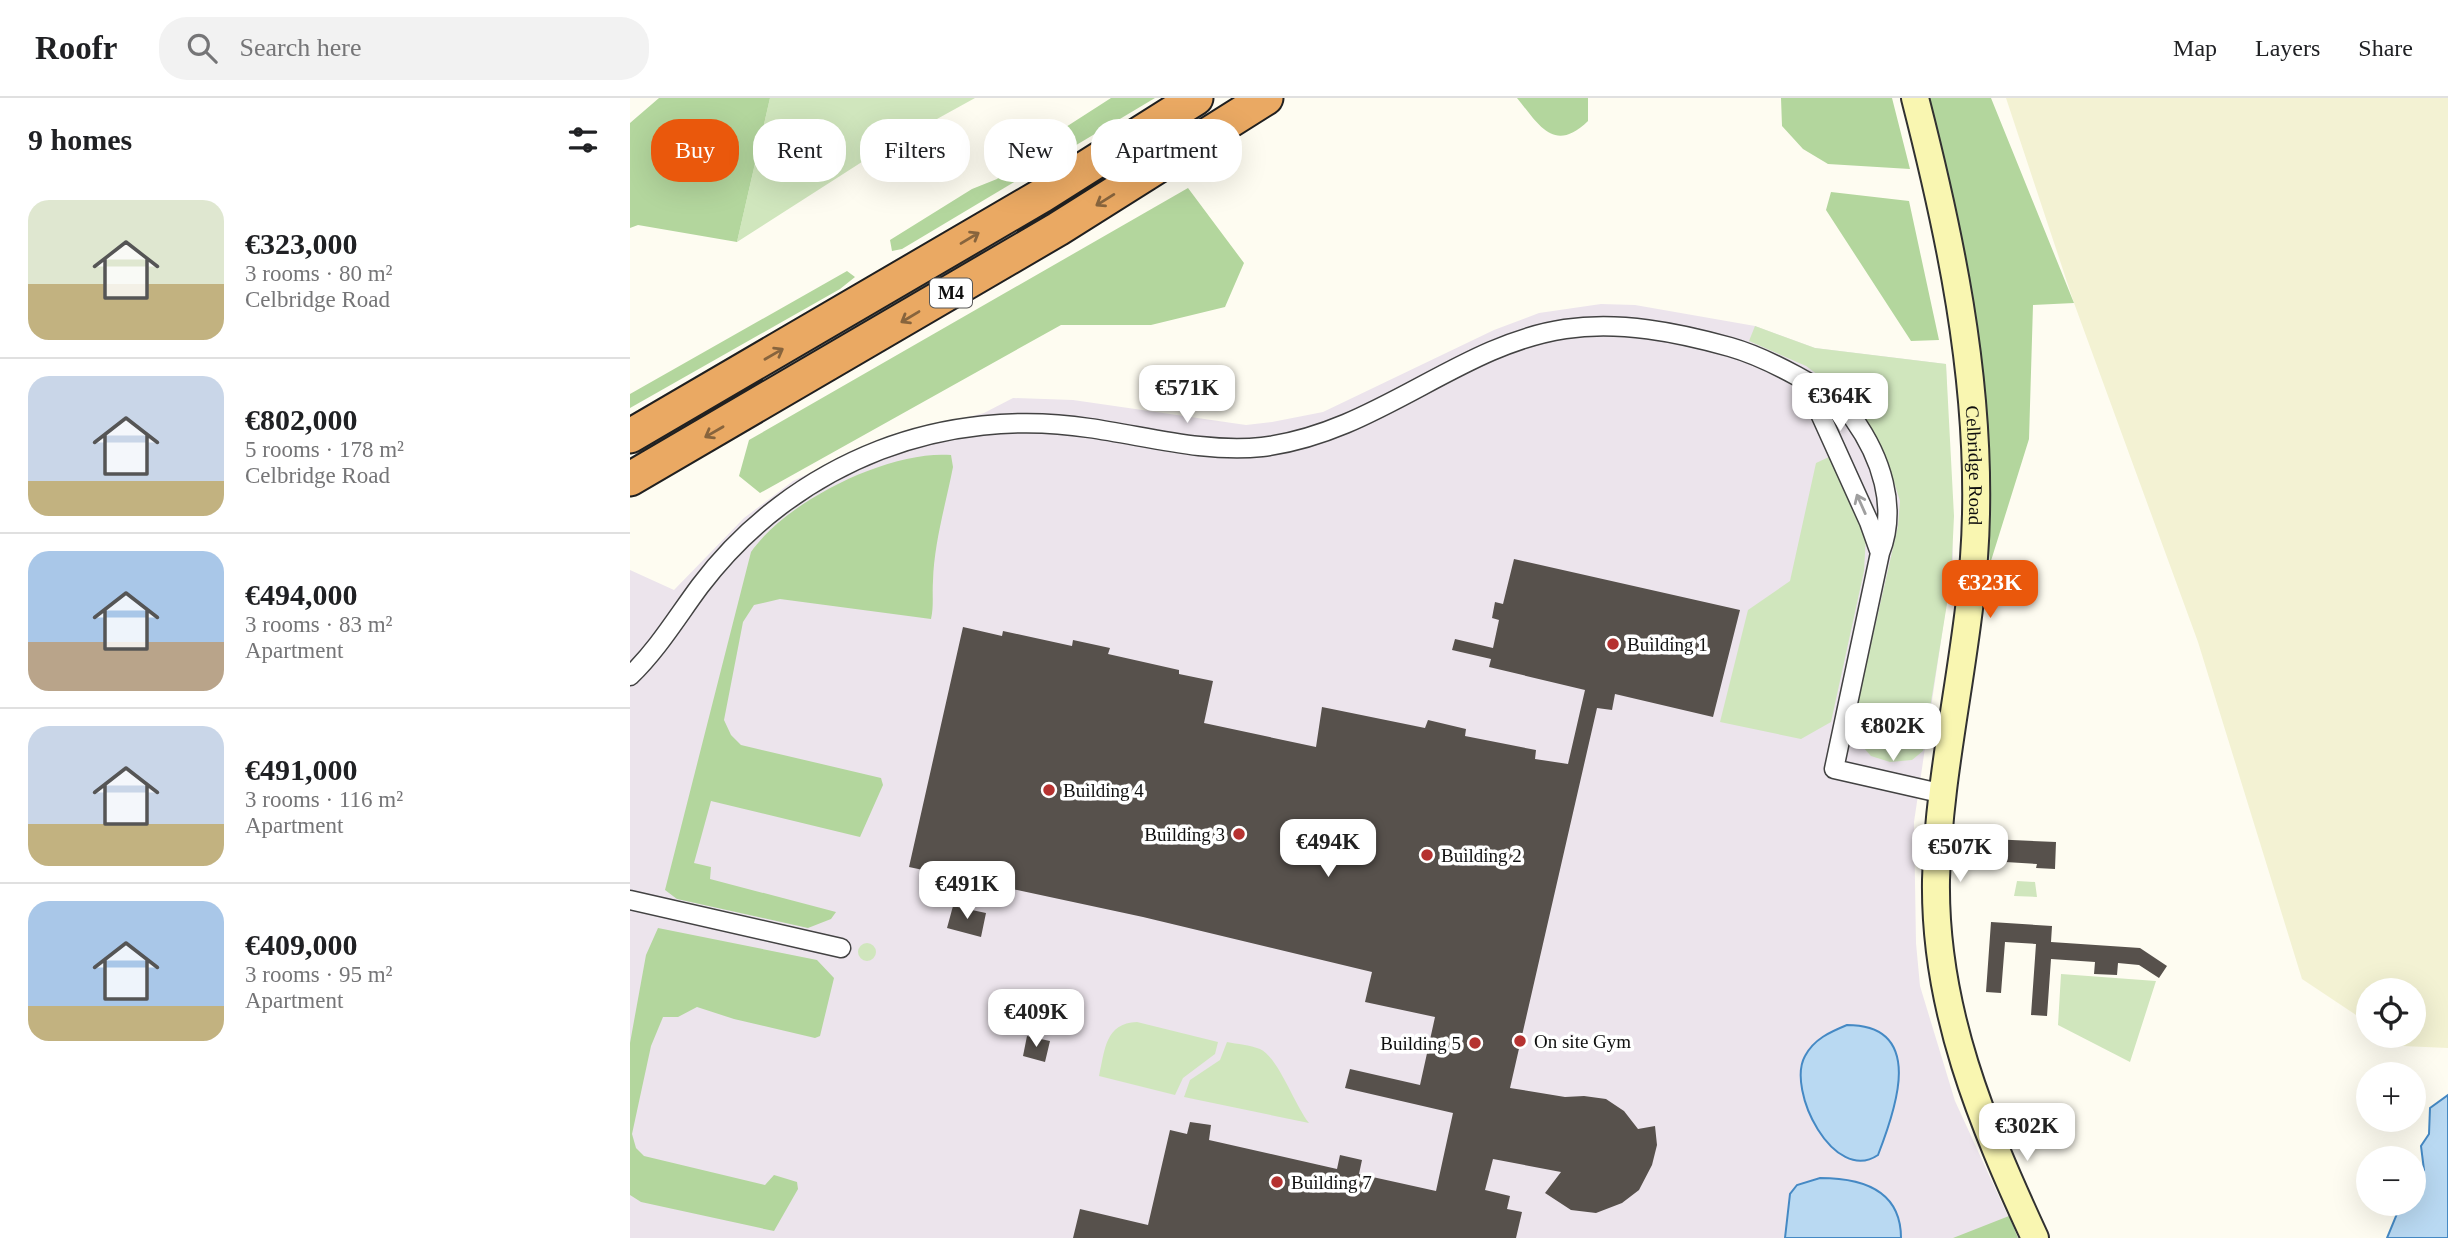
<!DOCTYPE html>
<meta charset="utf-8">
<style>
:root{--surface:#fff;--page:#f2f2f2;--text:#202124;--muted:#757577;--line:#e0e0e0;--accent:#ea580c}
body{margin:0;font-family:"Times New Roman",serif;background:var(--page);color:var(--text);height:100vh;display:flex;flex-direction:column;font-size:26px;white-space:nowrap}
*{box-sizing:border-box;margin:0}
p{font-size:23px;color:var(--muted)}
.icon{flex:none;width:38px;height:38px;fill:none;stroke:currentColor;stroke-width:2;stroke-linecap:round;stroke-linejoin:round}
.map{position:relative;flex:1;overflow:hidden}
.sheet{display:flex;flex-direction:column;background:var(--surface);width:630px}
.sheet>*{flex:none}
.banner{position:absolute;left:21px;top:21px;width:665px;height:63px;display:flex;gap:14px}
.buttons{position:absolute;left:1726px;top:880px;display:grid;gap:14px}
.buttons a{display:grid;place-items:center;width:70px;height:70px;border-radius:50%;background:var(--surface);box-shadow:0 7px 28px #0002;font-size:35px}
.price{position:absolute;translate:-50% -60px;padding:0 16px;border-radius:14px;background:#fff;color:#222;font-size:23px;line-height:46px;filter:drop-shadow(0 2px 4px #0008)}
.price::after{content:'';position:absolute;left:50%;top:42px;width:21px;height:16px;margin-left:-10px;background:inherit;clip-path:polygon(0 0,100% 0,50% 100%)}
.price.selected{background:var(--accent);color:#fff}
ul{padding:0;list-style:none}
li{display:flex;align-items:center;gap:21px;height:175px;padding:0 28px}
li+li{border-top:2px solid var(--line)}
li span{display:grid;place-items:center;flex:none;width:196px;height:140px;border-radius:21px;color:#555}
li>.icon{margin-inline-start:auto}
span .icon{width:84px;height:84px;fill:#fffc;stroke-width:1}
li b{font-size:30px}
h2{display:flex;justify-content:space-between;align-items:center;height:84px;padding:0 28px;font-size:30px}
.pill{padding:0 24px;border-radius:28px;background:var(--surface);box-shadow:0 7px 28px #0002;font-size:24px;line-height:63px}
.pill.selected{background:var(--accent);color:#fff}
header{display:flex;align-items:center;gap:42px;box-sizing:border-box;height:98px;padding:0 35px;background:var(--surface);border-bottom:2px solid var(--line)}
header strong{font-size:33px}
nav{display:flex;gap:38px;margin-inline-start:auto;font-size:24px}
.search{width:490px;height:63px;background:var(--page);display:flex;align-items:center;gap:18px;box-sizing:border-box;padding:0 24px;border-radius:28px;color:var(--muted);font-size:26px}
main{display:flex;flex:1;min-height:0}
.map>svg:first-child{display:block}
</style>
<header>
<strong>Roofr</strong>
<div class="search"><svg class="icon" aria-label="search" viewBox="0 0 24 24"><circle cx="10" cy="10" r="6"/><path d="M15 15l6 6"/></svg>Search here</div>
<nav><a>Map</a><a>Layers</a><a>Share</a></nav>
</header>
<main>
<section class="sheet">
<h2>9 homes<svg class="icon" aria-label="filters" viewBox="0 0 24 24"><path d="M4 7h16M4 17h16"/><circle cx="9" cy="7" r="2"/><circle cx="15" cy="17" r="2"/></svg></h2>
<ul>
<li><span style="background:linear-gradient(#dfe7d0 60%,#c2b280 0)"><svg class="icon" aria-label="home" viewBox="0 0 24 24"><path d="M3 11l9-7 9 7M6 9v11h12V9"/></svg></span><div><b>€323,000</b><p>3 rooms · 80 m²</p><p>Celbridge Road</p></div></li>
<li><span style="background:linear-gradient(#c9d6e8 75%,#c2b280 0)"><svg class="icon" aria-label="home" viewBox="0 0 24 24"><path d="M3 11l9-7 9 7M6 9v11h12V9"/></svg></span><div><b>€802,000</b><p>5 rooms · 178 m²</p><p>Celbridge Road</p></div></li>
<li><span style="background:linear-gradient(#a9c7e8 65%,#b9a48a 0)"><svg class="icon" aria-label="home" viewBox="0 0 24 24"><path d="M3 11l9-7 9 7M6 9v11h12V9"/></svg></span><div><b>€494,000</b><p>3 rooms · 83 m²</p><p>Apartment</p></div></li>
<li><span style="background:linear-gradient(#c9d6e8 70%,#c2b280 0)"><svg class="icon" aria-label="home" viewBox="0 0 24 24"><path d="M3 11l9-7 9 7M6 9v11h12V9"/></svg></span><div><b>€491,000</b><p>3 rooms · 116 m²</p><p>Apartment</p></div></li>
<li><span style="background:linear-gradient(#a9c7e8 75%,#c2b280 0)"><svg class="icon" aria-label="home" viewBox="0 0 24 24"><path d="M3 11l9-7 9 7M6 9v11h12V9"/></svg></span><div><b>€409,000</b><p>3 rooms · 95 m²</p><p>Apartment</p></div></li>
</ul>
</section>
<div class="map">
<svg width="1818" height="1140" viewBox="0 0 1818 1140">
<rect width="100%" height="100%" fill="#fefcf1"/>
<path fill="#ece4ec" d="M971,206l34,1 120,21 60,22 131,16 7,196 -39,262 2,121 4,43 35,115 63,137h-1388v-668l44,20 70,-72 49,-37 89,-42 102,-26 29,-15 60,2 173,25 26,-3 51,-10 171,-82 45,-17z"/>
<path fill="#f3f2d3" d="M1376,0h442v950l-46,-2 -15,-10h26v-46h-45v33l-66,-44 -104,-337 -124,-339z"/>
<path fill="#d0e6bd" d="M140,0h205l-96,53 -142,91z
M1125,228l60,22 131,16 8,152 -3,63 -28,172 -11,9 -22,2 -19,-6 -9,-10 -4,-22 -5,-1 45,-197 2,-25 -11,-35 -33,-63 -50,-37 -57,-25z
M1199,359l37,78 -2,36 -33,151 -30,17 -81,-17 28,-112 42,-29 26,-118z
M1387,783l18,1 2,15 -23,-1z
M228 854a9 9 0 1 1 18 0a9 9 0 1 1-18 0Z
M1431,876l95,7 -26,81 -72,-37z
M507,924l81,20 -3,12 -32,24 -8,17 -76,-19c6,-26 6,-53 38,-54z
M597,944c10,2 23,3 33,7 18,8 34,55 49,74l-125,-26 6,-17 30,-20z"/>
<path fill="#b3d69d" d="M29,0h111l-33,144 -99,-17 -8,3v-105z
M481,0h44l-253,151 -10,2 -2,-11 82,-51 25,-10 30,-27z
M887,0h71v23c-34,33 -49,4 -71,-23z
M1151,0h111l18,71 -82,-5 -25,-15 -21,-23z
M1298,0h63l83,205 -41,2 -4,134 -39,125 -18,-265z
M558,90l56,75 -19,44 -74,18h-90l-301,168 -21,-17 10,-36z
M1201,94l78,9 30,139 -28,1 -85,-131z
M217,173l8,6 -15,12 -210,119v-14z
M321,357l2,12c-7,36 -19,76 -20,114 -1,14 1,24 -2,38l-151,-20 -26,6 -11,17 -19,98 7,15 10,10 140,33 2,7 -23,52 -149,-36 -17,62 17,4 -1,12 126,33 -5,7 -23,9 -131,-29 -12,-9 86,-338c35,-51 138,-102 200,-97z
M28,830l159,32 17,18 -14,58 -5,2 -81,-19 -37,-12 -19,10h-15l-12,29 -19,88 4,14 8,8 121,29 9,-10 23,7 1,7 -24,42 -133,-29 -11,-7v-152l16,-88z
M1379,1118l9,22h-65z"/>
<path fill="#b9d9f2" stroke="#4589c4" stroke-width="2" d="M1217,927c79,0 49,84 31,130 -44,30 -92,-65 -73,-99 9,-17 25,-24 42,-31z
M1818,997v143h-61l14,-34h12v-20l11,-14 -3,-24 8,-12 1,-26z
M1190,1080c42,0 81,12 81,60h-116l5,-44 7,-9z"/>
<path fill="#57514c" d="M884,461l226,51 -27,107 -98,-23 -3,16 -15,-2 -87,380 55,9 19,-1 22,3 18,12 14,18 17,-3 2,19 -5,20 -13,25 -17,13 -26,10 -25,-3 -26,-17 16,-21 -68,-13 -8,31 25,6 -3,13 15,3 -6,26h-443l7,-29 68,16 22,-95 17,4 3,-12 21,3 -2,15 128,29 3,-14 22,5 -3,14 77,17 17,-78 -108,-25 5,-19 70,16 15,-68 -70,-15 7,-30 -229,-55 -234,-50 54,-240 39,9 1,-5 69,15 1,-6 37,8 -2,6 71,16v4l34,7 -9,42 112,24 6,-40 103,21 3,-8 38,9 -1,7 71,14 -1,9 33,5 17,-74 -96,-23 2,-8 -39,-9 3,-11 38,9 6,-28 -7,-2 3,-16 8,2z
M1360,741l66,3 -1,27 -19,-1 1,-4 -48,-3z
M323,808l33,7 -5,24 -34,-9z
M1361,824l61,4 -1,16 89,6 27,18 -8,12 -20,-13 -21,-2 -1,12 -23,-1 1,-12 -44,-3 -4,57 -16,-1 5,-71 -31,-2 -4,51 -15,-1z
M397,938l23,5 -5,21 -22,-6z"/>
<g fill="none" stroke-linecap="round" stroke-linejoin="round">
<g stroke="#424242" stroke-width="21">
<path id="street" d="M1177,287l62,137 11,31
M0,578c28,-27 47,-59 70,-90 46,-61 108,-108 180,-136 65,-25 139,-33 209,-22 57,8 115,25 173,19 115,-14 196,-102 303,-118 55,-8 111,3 165,18 32,9 104,44 123,71 28,39 45,89 27,135l-46,216 110,25
M0,802l211,48"/>
</g>
<g stroke="#313131" stroke-width="30">
<g id="secondary">
<path id="s1" d="M1285,0c35,136 64,275 61,416 -2,123 -37,243 -40,366 -2,129 46,243 99,358"/>
</g>
</g>
<g stroke="#202020" stroke-width="37">
<path id="highway" d="M0,338l411,-240 155,-98
M0,381l428,-250 208,-131"/>
</g>
<use href="#street" stroke="#fff" stroke-width="18"/>
<use href="#secondary" stroke="#f9f6b1" stroke-width="26"/>
<use href="#highway" stroke="#eaa963" stroke-width="33"/>
</g>
<defs><path id="oneway-shaft" d="M-6 0H5M1.5-3L5.5 0L1.5 3" fill="none" stroke-width="1.6" stroke-linecap="round" stroke-linejoin="round" transform="scale(1.75)"/></defs>
<g stroke="#87643d">
<use href="#oneway-shaft" transform="translate(475 102) rotate(148)"/>
<use href="#oneway-shaft" transform="translate(340 140) rotate(-31)"/>
<use href="#oneway-shaft" transform="translate(280 219) rotate(149)"/>
<use href="#oneway-shaft" transform="translate(144 256) rotate(-30)"/>
<use href="#oneway-shaft" transform="translate(84 334) rotate(150)"/>
</g>
<use stroke="#9f9f9f" href="#oneway-shaft" transform="translate(1231 406) rotate(-114)"/>
<g fill="#b53230" stroke="#fff" stroke-width="2.5">
<circle cx="983" cy="546" r="7"/>
<circle cx="419" cy="692" r="7"/>
<circle cx="609" cy="736" r="7"/>
<circle cx="797" cy="757" r="7"/>
<circle cx="890" cy="943" r="7"/>
<circle cx="845" cy="945" r="7"/>
<circle cx="647" cy="1084" r="7"/>
</g>
<g text-anchor="middle" dominant-baseline="central" stroke-width="7" stroke-linejoin="round" paint-order="stroke">
<rect fill="#fff" stroke="#575757" stroke-width="2" x="300" y="180.5" width="42" height="29" rx="5"/>
<g font-size="18" font-weight="bold" fill="#0f0f0f">
<text x="321" y="195">M4</text>
</g>
<g font-size="19" fill="#0f0f0f" stroke="#fff">
<text stroke="none"><textPath href="#s1" startOffset="373">Celbridge Road</textPath></text>
</g>
<g font-size="19" fill="#0f0f0f" stroke="#fff" text-anchor="start">
<text x="997" y="546">Building 1</text>
<text x="433" y="692">Building 4</text>
<text x="595" y="736" text-anchor="end">Building 3</text>
<text x="811" y="757">Building 2</text>
<text x="904" y="943">On site Gym</text>
<text x="831" y="945" text-anchor="end">Building 5</text>
<text x="661" y="1084">Building 7</text>
</g>
</g>
</svg>
<div class="buttons">
<a><svg class="icon" aria-label="locate" viewBox="0 0 24 24"><circle cx="12" cy="12" r="6"/><path d="M12 2v4M12 18v4M2 12h4M18 12h4"/></svg></a>
<a>+</a>
<a>−</a>
</div>
<b class="price" style="left:557px;top:327px">€571K</b>
<b class="price" style="left:1210px;top:335px">€364K</b>
<b class="price selected" style="left:1360px;top:522px">€323K</b>
<b class="price" style="left:1263px;top:665px">€802K</b>
<b class="price" style="left:698px;top:781px">€494K</b>
<b class="price" style="left:1330px;top:786px">€507K</b>
<b class="price" style="left:337px;top:823px">€491K</b>
<b class="price" style="left:406px;top:951px">€409K</b>
<b class="price" style="left:1397px;top:1065px">€302K</b>
<div class="banner">
<a class="pill selected">Buy</a>
<a class="pill">Rent</a>
<a class="pill">Filters</a>
<a class="pill">New</a>
<a class="pill">Apartment</a>
</div>
</div>
</main>
